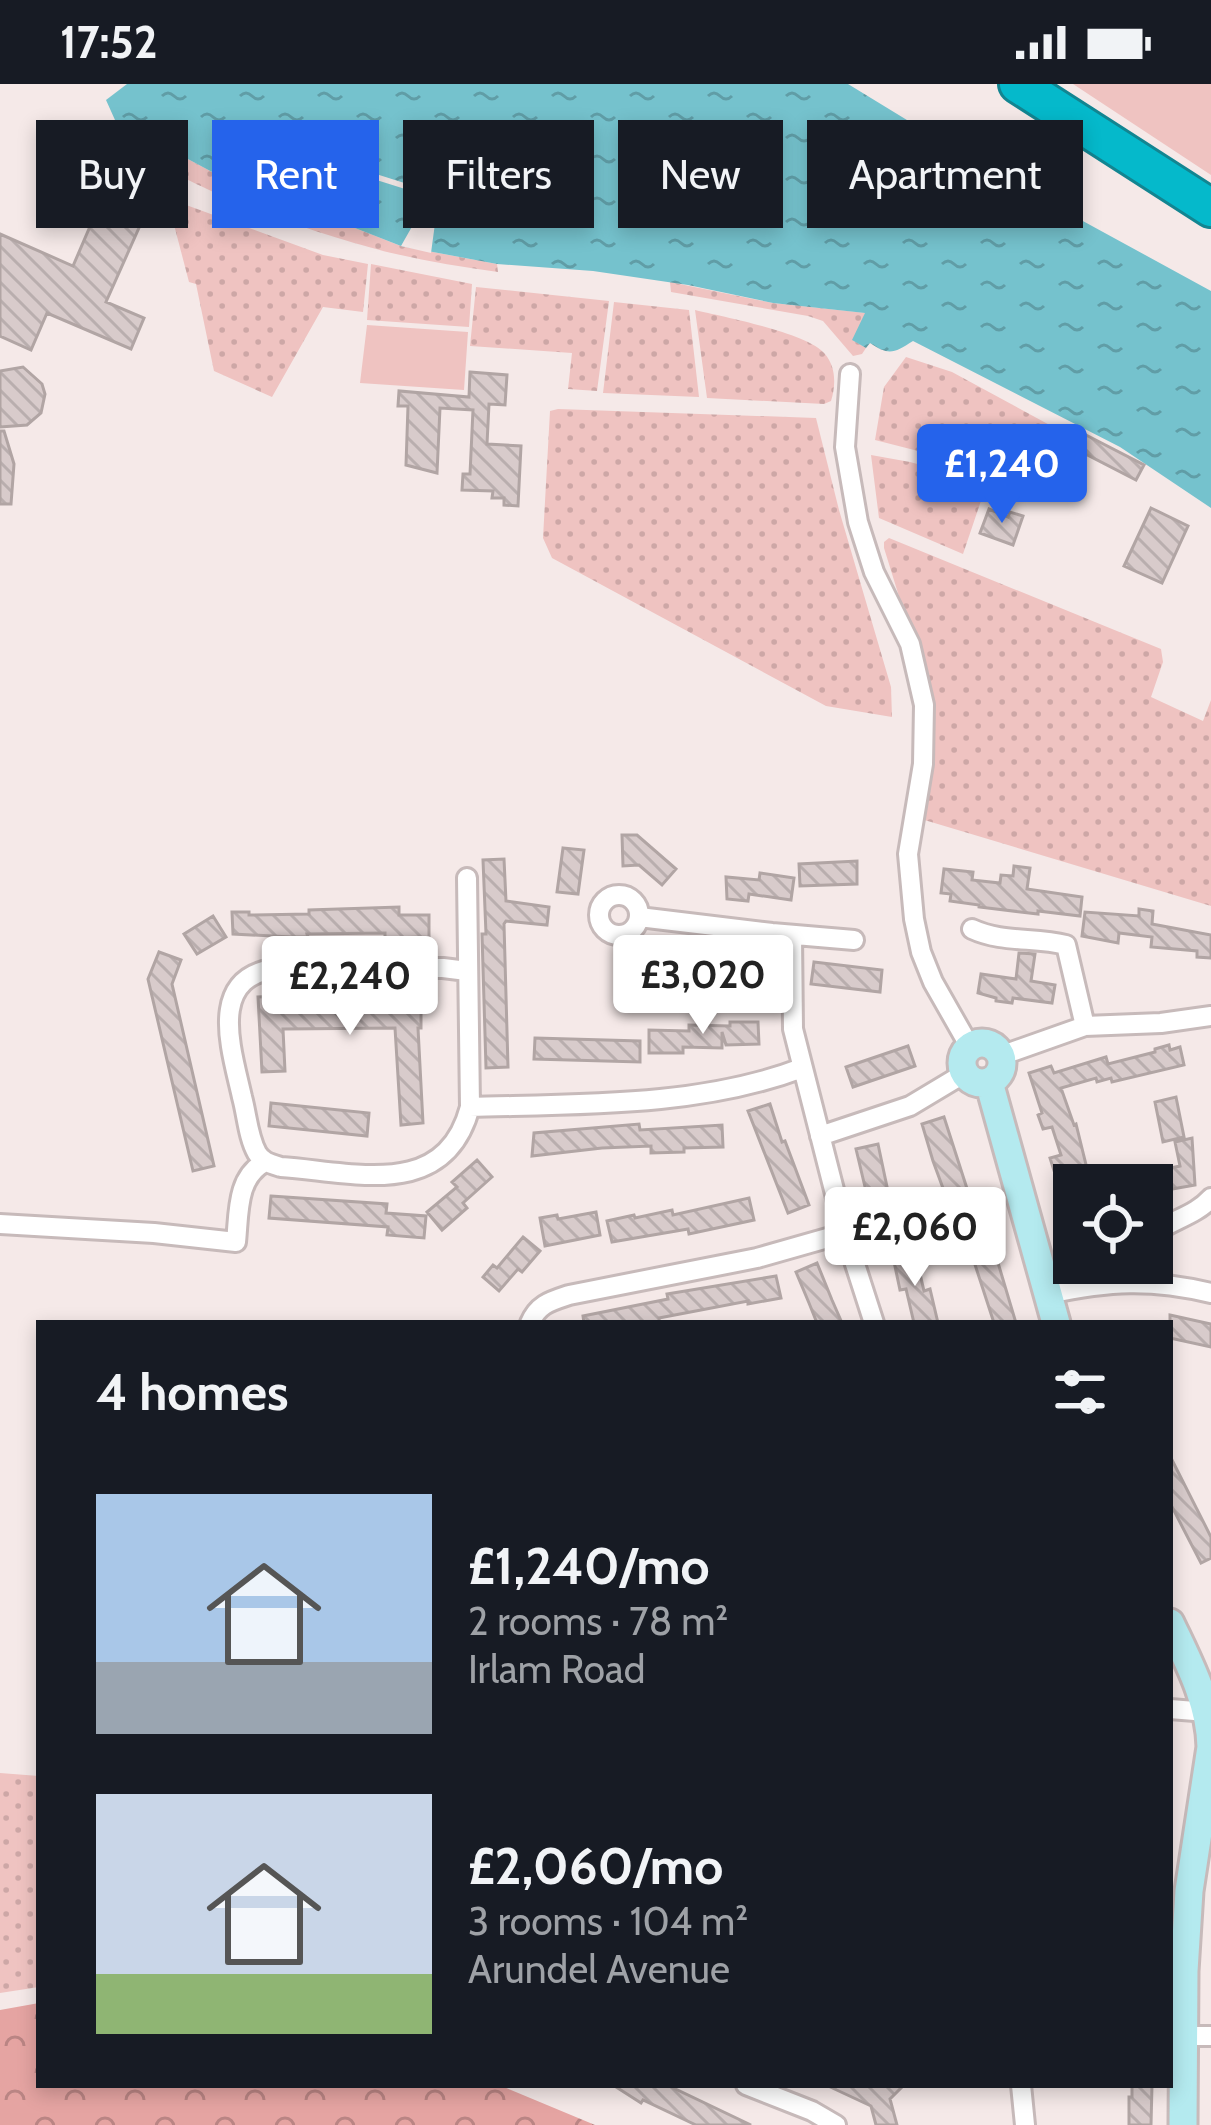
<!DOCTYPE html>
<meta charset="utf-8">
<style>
:root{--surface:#171b24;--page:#20242c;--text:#f1f3f6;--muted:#9ea1a6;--accent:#2563eb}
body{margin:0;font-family:Cabin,sans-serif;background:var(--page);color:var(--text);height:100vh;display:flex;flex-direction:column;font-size:45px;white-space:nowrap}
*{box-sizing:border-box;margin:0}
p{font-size:39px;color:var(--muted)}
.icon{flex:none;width:66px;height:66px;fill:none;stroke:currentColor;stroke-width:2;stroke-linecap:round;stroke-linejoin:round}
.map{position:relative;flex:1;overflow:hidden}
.details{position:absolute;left:36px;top:1236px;width:1137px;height:768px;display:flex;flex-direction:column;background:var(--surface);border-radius:0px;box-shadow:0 6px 18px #0003}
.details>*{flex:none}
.top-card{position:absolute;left:36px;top:36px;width:1140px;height:108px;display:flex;gap:24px}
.fabs{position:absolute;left:1053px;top:1080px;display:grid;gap:24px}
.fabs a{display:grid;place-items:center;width:120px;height:120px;border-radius:0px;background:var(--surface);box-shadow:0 6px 18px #0003;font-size:60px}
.price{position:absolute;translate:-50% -102px;padding:0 27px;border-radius:12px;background:#fff;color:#222;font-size:39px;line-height:78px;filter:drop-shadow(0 3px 6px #0008)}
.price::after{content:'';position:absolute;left:50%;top:72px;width:36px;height:27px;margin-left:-18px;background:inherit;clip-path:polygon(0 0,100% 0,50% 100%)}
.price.active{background:var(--accent);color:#fff}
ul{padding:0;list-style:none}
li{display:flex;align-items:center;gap:36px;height:300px;padding:0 60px}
li span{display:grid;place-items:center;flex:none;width:336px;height:240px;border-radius:0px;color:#555}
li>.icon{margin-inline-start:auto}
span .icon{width:144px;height:144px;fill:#fffc;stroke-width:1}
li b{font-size:51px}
h2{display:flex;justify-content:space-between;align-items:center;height:144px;padding:0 60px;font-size:51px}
.chip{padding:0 42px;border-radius:0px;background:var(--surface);box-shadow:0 6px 18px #0003;font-size:42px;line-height:108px}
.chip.active{background:var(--accent);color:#fff}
.status{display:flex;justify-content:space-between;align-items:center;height:84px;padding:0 60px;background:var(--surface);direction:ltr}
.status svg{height:33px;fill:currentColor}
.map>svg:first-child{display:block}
</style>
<div class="status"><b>17:52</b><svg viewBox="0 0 49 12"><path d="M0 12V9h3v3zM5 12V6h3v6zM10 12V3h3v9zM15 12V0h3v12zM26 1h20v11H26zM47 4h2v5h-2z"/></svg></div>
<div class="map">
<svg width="1211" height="2041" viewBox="0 0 1211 2041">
<defs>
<pattern id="grass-dots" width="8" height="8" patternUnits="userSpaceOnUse" patternTransform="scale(3)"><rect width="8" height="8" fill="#efc3c1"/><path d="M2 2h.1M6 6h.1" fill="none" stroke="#cda7a6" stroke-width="1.8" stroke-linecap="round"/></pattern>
<pattern id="forest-crowns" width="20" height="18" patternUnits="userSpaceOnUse" patternTransform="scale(3)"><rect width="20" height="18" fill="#e5a4a2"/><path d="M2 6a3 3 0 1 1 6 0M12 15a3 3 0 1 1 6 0" fill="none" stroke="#ba8584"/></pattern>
<pattern id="water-ripples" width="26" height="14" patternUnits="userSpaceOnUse" patternTransform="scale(3)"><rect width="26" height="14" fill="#75c2cd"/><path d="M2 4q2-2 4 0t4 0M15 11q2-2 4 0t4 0" fill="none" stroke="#609da6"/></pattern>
<pattern id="building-back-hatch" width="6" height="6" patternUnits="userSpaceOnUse" patternTransform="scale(3)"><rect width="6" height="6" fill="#d8cbcb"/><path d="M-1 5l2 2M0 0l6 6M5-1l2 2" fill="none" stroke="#b9aeae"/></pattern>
</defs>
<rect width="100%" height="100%" fill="#f5e9e8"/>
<path fill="url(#grass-dots)" d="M115,36l99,53 187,73 96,18 1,8c-34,-5 -68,-10 -102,-18 -61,-14 -258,-75 -281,-134z
M167,114l156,57 45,9 -5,48 -40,-5 -51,90 -58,-26 -18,-87 -7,-2z
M371,180l101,20 -3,43 -102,-7z
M670,198l103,21 93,10 -13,27 13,8 -4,6 -9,2 -30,-35 -15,-5 -137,-24z
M476,203l133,14 -12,90 -29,-2 4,-36 -102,-7z
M614,218l75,8 10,87 -96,-4z
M695,226c29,7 113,23 130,44 11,13 11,31 6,47l-7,3 -117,-6z
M906,273l46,15 105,57 -17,53 -165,-42 9,-53z
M558,325l258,9 23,92 52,177 1,30 -66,-11 -274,-148 -9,-20 7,-127z
M871,371l39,7 77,21 -24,71 -84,-36z
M889,454l272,111 2,13 -12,35 52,24 8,-21v206l-300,-90 8,-44 -4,-124 -31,-100v-6z
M0,1689l39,3v211l-39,6z"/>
<path fill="url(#forest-crowns)" d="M39,1919v82h460l96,40h-595v-115z"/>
<path fill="#efc3c1" d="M1073,0h138v91z
M367,241l101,7 -4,58 -104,-7z"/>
<path fill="url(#water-ripples)" d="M127,0h721l113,69 9,-14 34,21 -7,14 214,117v217l-91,-61 -207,-106c-19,12 -24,15 -43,2l-4,5 -14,-8 13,-27 -92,-10 -85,-18 -95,-14 -96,-7 -96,-18 -187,-73 -99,-53 -9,-20z"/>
<path fill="#f5e9e8" d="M310,69l129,41 -8,59 -30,-7 26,-46 -3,-5 -98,-31 -6,2 -5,44 -29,-11z"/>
<path fill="url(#building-back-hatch)" stroke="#b1a5a4" stroke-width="3" d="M104,110l42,18 -40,90 38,16 -13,31 -84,-36 -16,37 -31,-14v-102l73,32z
M23,283l19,17 3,10 -4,19 -14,12 -27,2v-56z
M470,288l37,3 -2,30 -16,-1 -2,40 34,2 -3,60 -14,-1v-7h-12l1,-7 -31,-1 1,-16h7l3,-64 -33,-2 -3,65 -31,-8 2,-59h-10l1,-15 70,6z
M0,347h4l10,33 -3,40h-11z
M1086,351l58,30 -8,15 -58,-30z
M1151,424l37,18 -26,57 -38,-17z
M989,425l19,8 2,-5 13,4 -10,29 -33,-12z
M622,751h15l39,34 -14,16 -23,-20 -16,1z
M563,764l21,2 -6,44 -21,-2z
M504,775l2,42 43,6 -2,18 -41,-4 -2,3 4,143 -22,1 -4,-134h4l-3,-74z
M857,777v23l-57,2 -1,-22z
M1014,782l16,2 -3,21 55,8 -2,19 -42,-5v3l-59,-7v-2l-29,-4 1,-7 -10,-1 3,-24 29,3 -1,8 28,3 1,-8 12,1z
M760,789l34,5 -3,22 -42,-6 -1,7 -21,-2 -1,-22 33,3z
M399,823v8h30v22l-44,1v-5l-78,1 1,3h-17l-58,-3 -1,-22h17v3l60,-1v-4z
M1139,825l14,2 -1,13 59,11v23l-14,-1v-6l-46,-4 1,-10 -33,-4 -1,10 -36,-7 3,-24 54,4z
M213,832l13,21 -29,17 -13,-20z
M159,868l22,8 -9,24 42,182 -21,5 -45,-192z
M751,869l2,40 -22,1 -2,-40z
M1019,869l16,1 -4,27 24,4 -3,18 -39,-5 -1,5 -16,-2v-3l-18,-5 3,-19 35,5z
M814,878l68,8 -2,22 -69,-8z
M281,912l1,9 139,-1v24h-3l5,95 -22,2 -6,-97 -112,1 2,42 -23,1 -4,-75z
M730,938h28l1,22 -33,1 -4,-13v16l-39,-1v6h-34v-23l40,1v-6l41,1z
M535,954l105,3v21l-106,-3z
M1169,961l1,5 10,-3 4,18 -72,17 -1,-4 -14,4 -1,-4 -35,10 13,37 2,-1 15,61h-17v39h-3l-21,-66 11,-3 -9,-28 -9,2 -5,-14 4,-2 -13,-40 22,-7 3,7 52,-16 2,7 47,-12v-3z
M908,962l7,20 -62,21 -7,-20z
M1176,1013l8,40 -21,5 -8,-40z
M271,1019l98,10 -2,23 -98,-10z
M770,1020l12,38 3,-1 24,64 -21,8 -40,-102z
M944,1033l27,84 6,-2 11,38 2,-1 26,87h-22l-41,-126 -6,2 -14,-38 -11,-37z
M639,1040l1,6 82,-5 1,22 -39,1v4l-33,1v-7l-49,2 -70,8 2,-23z
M1192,1054l3,47 -34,6 -5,-20 24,-5 -5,-24z
M878,1060l16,76 2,-1 6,26 -22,5 -24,-101z
M477,1076l15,17 -29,26 4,5 -25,22 -15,-18 30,-25 -5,-5z
M271,1112l116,8 -1,9 40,3 -2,22 -37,-3 1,-8 -119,-9z
M749,1114l5,22 -65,14 -1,-5 -76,13 -5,-21 27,-6 1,3 37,-8 1,5z
M596,1128l4,23 -55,11 -5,-28 17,-3 1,4z
M523,1153l17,14 -18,21 -4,-3 -19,22 -16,-14 10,-12 4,3z
M915,1168l9,39 6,-2 8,34h-24l-8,-34 -6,1 -7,-33z
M817,1179l15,37 10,23h-25l-8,-20 -13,-31z
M776,1192l5,22 -33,6v-3l-89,17 1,5h-76l-1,-7 85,-17 -1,-5z
M1170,1231l41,9v23l-41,-9z
M1170,1372l41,81v21l-10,5 -31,-60z
M613,2001h54l84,40h-55l-53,-25 -2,3z
M826,2001h78l-14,14 7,26h-21l-5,-19z
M1132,2001h20l-1,40h-22v-28h3z"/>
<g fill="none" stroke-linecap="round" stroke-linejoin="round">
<g stroke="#c7baba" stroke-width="24">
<path id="street" d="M850,290l-5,73 13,75 16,50 36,72 14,61 -1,59 -15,90 6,65 7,33 12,30 37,65
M599 831a20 20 0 1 1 40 0a20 20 0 1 1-40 0Z
M639,833l133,16 82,7
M972,845c30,14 63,8 94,16l19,81
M792,851l1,94 52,204 29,90
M467,887l-24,-3h-163c-74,7 -49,80 -38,129 5,18 6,40 15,56 5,9 14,11 24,14 73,5 164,34 189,-60l-3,-229
M1000,972l85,-30 76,-3 50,-7
M470,1023c109,-3 230,0 332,-39
M820,1052l90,-30 55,-33
M0,1140l154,9 82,9c3,-28 0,-65 29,-80
M1152,1151c18,-15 43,-19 59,-37
M1049,1210c61,-13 101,-15 162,-1
M530,1239c8,-19 21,-22 39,-28l188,-37 88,-25
M1170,1625l37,3
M1182,1952h29
M746,2001l66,26 24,14
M1021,2001l4,40"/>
</g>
<g stroke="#c7baba" stroke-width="33">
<path id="secondary" d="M962 979a20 20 0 1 1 40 0a20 20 0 1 1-40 0Z
M989,998l67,241
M1170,1539c19,40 40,79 41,124l-22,144 -5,80 -1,154"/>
</g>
<g stroke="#128591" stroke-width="42">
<path id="highway" d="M1018,0l193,124"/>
</g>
<use href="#street" stroke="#fff" stroke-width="18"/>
<use href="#secondary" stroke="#b4eaef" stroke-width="27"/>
<use href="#highway" stroke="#05b9cb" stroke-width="36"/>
</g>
</svg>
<div class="fabs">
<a><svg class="icon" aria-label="locate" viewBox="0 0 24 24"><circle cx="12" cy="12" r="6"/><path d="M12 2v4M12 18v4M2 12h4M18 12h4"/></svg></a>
</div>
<b class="price active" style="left:1002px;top:442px">£1,240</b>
<b class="price" style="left:703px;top:953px">£3,020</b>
<b class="price" style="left:350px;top:954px">£2,240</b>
<b class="price" style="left:915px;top:1205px">£2,060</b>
<div class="top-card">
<a class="chip">Buy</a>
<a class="chip active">Rent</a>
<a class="chip">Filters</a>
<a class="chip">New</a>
<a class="chip">Apartment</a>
</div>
<section class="details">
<h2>4 homes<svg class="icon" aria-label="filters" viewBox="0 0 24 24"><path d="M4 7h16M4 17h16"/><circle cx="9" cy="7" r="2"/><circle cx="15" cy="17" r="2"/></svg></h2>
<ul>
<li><span style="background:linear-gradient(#a9c7e8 70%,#9aa5b1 0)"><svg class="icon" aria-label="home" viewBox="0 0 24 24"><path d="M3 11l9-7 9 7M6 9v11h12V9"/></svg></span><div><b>£1,240/mo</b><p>2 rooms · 78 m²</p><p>Irlam Road</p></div></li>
<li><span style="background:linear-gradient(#c9d6e8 75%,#8fb573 0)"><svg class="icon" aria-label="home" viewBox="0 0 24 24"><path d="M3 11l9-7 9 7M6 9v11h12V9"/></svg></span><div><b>£2,060/mo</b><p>3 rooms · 104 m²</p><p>Arundel Avenue</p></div></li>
</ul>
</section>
</div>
